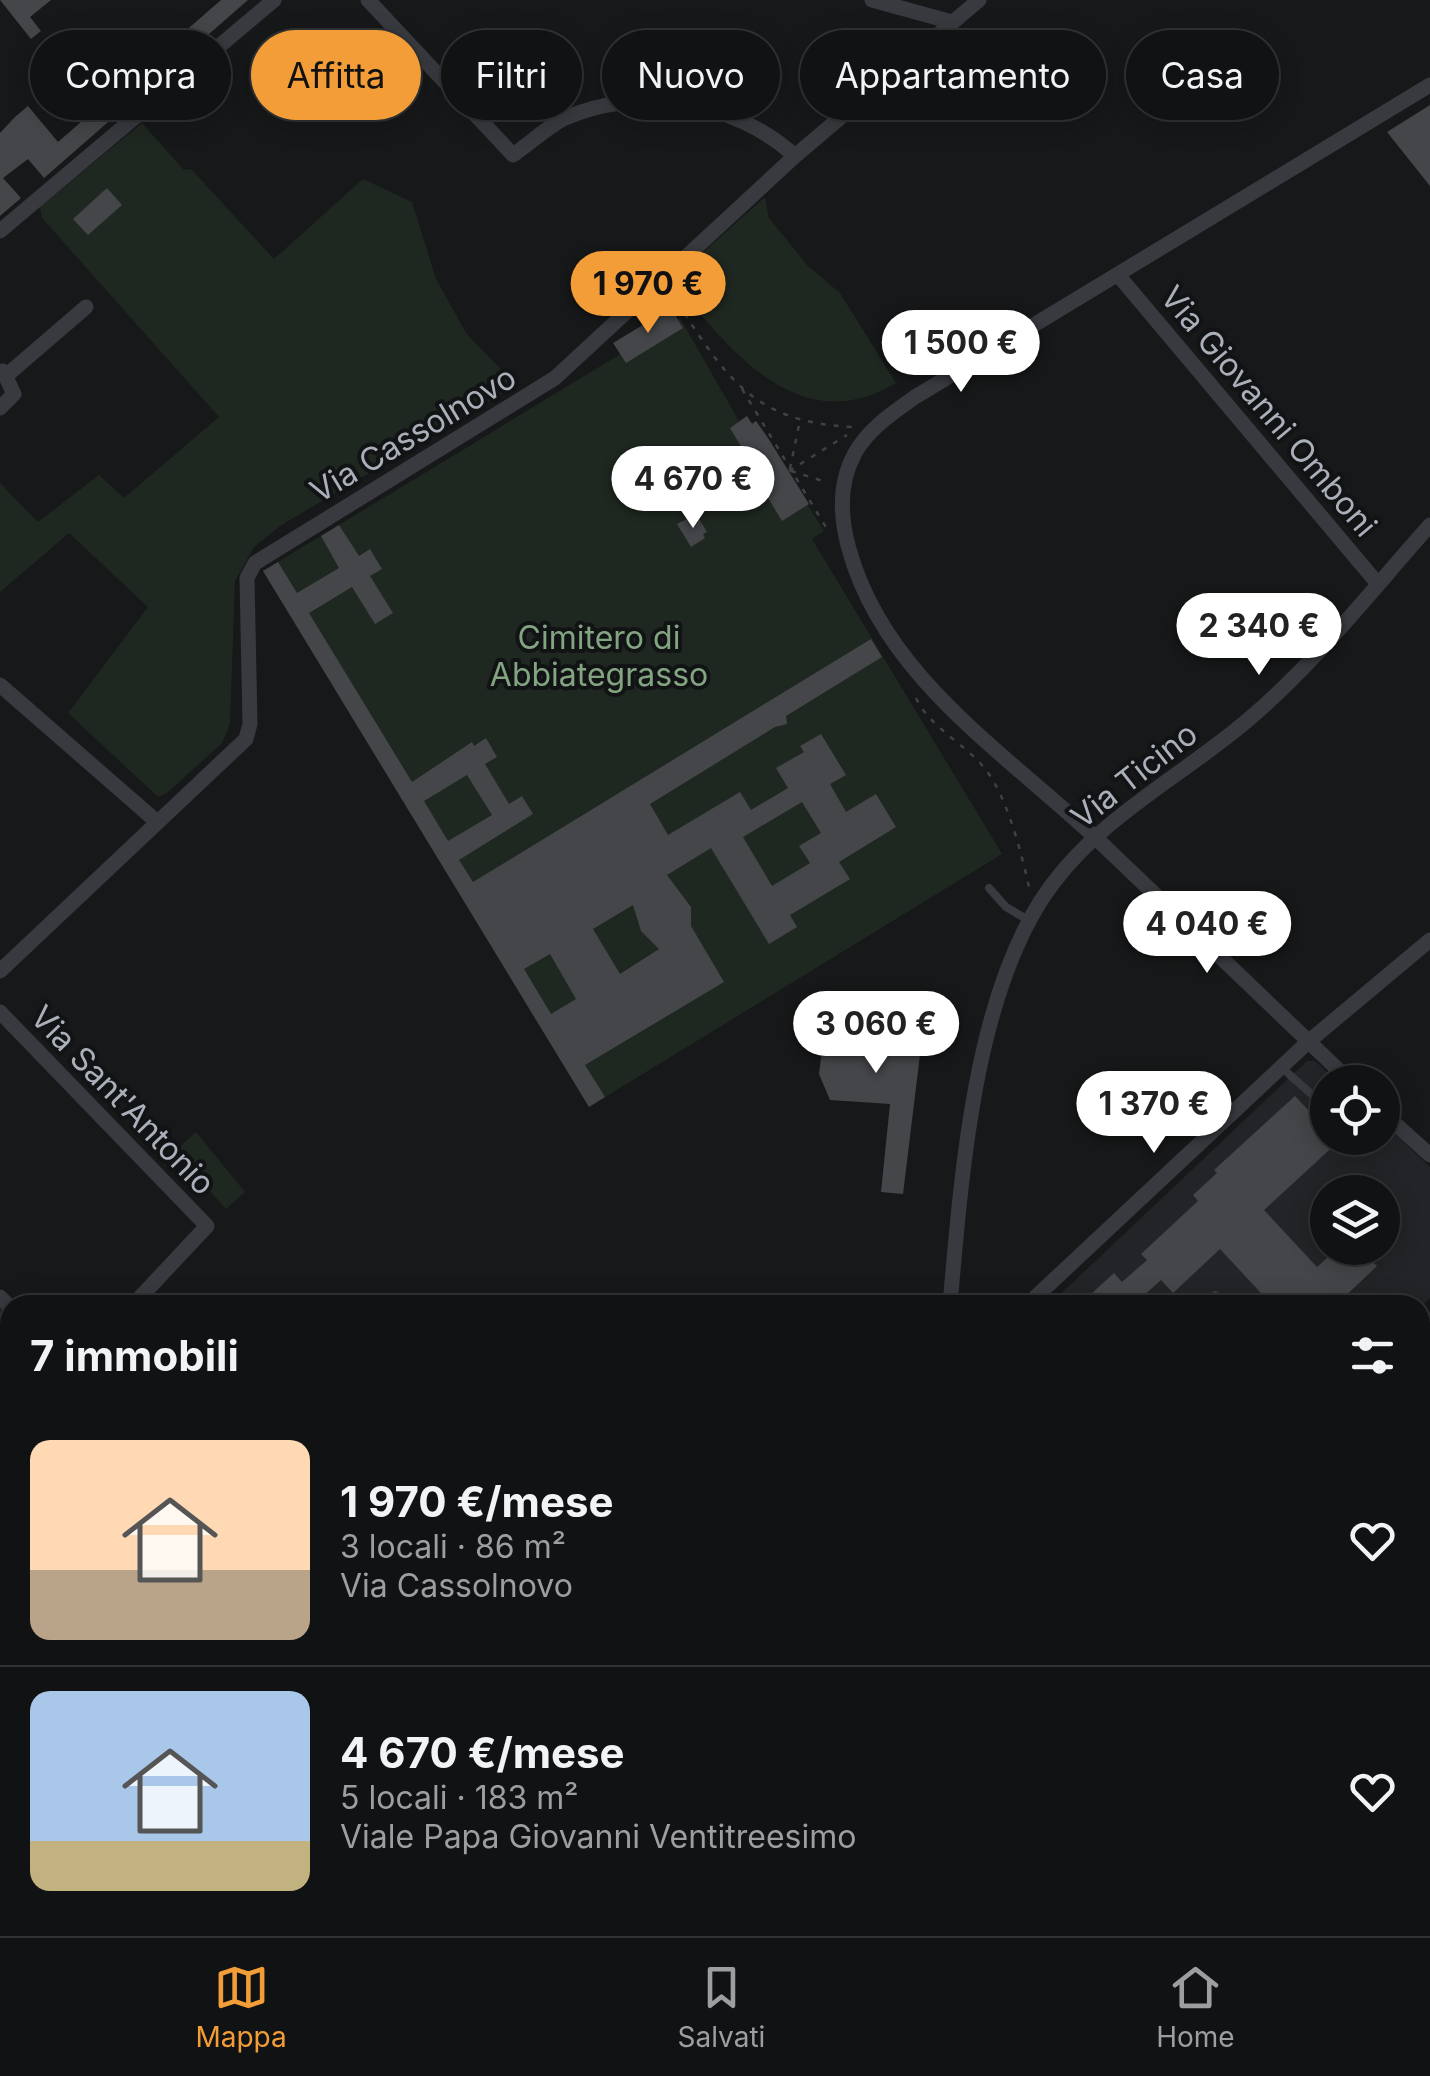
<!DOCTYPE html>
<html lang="it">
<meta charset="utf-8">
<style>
:root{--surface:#111213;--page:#1e2021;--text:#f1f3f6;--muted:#9c9ea0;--line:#303233;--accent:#f29d37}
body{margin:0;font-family:Inter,sans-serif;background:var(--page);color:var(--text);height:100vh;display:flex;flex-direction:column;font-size:38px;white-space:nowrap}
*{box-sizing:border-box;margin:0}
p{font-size:32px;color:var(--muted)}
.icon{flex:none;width:55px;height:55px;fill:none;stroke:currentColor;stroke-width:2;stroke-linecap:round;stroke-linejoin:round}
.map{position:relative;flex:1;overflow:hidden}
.details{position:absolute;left:0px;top:1295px;width:1430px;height:642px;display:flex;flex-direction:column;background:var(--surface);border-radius:30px 30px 0 0;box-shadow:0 5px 25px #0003,0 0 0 2px var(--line)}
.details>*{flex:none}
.top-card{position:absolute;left:30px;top:30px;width:1370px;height:90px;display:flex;gap:20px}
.buttons{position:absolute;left:1310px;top:1065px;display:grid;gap:20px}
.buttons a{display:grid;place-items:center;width:90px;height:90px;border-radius:50%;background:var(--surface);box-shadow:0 5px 25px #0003,0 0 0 2px var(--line);font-size:50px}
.price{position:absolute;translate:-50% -85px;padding:0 22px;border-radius:35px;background:#fff;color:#222;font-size:32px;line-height:65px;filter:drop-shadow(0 2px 5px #0008)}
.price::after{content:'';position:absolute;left:50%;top:60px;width:30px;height:22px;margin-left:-15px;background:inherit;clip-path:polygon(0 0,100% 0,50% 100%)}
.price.on{background:var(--accent);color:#111}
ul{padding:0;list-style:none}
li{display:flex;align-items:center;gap:30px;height:250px;padding:0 30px}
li+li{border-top:2px solid var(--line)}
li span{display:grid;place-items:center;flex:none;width:280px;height:200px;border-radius:20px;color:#555}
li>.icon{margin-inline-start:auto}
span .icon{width:120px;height:120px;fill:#fffc;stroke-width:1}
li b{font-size:42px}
h2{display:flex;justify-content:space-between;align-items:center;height:120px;padding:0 30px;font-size:42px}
.chip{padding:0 35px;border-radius:45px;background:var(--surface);box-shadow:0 5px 25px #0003,0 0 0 2px var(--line);font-size:35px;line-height:90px}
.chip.on{background:var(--accent);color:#111}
.tabs{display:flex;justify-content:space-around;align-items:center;height:140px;border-top:2px solid var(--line);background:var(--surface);font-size:28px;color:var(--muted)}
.tabs a{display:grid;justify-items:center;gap:5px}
.tabs .on{color:var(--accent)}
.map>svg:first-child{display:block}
</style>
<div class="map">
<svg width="1430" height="1936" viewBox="0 0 1430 1936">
<rect width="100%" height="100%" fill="#171819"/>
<path fill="#232427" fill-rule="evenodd" d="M1307,1061h8l23,21h-10v56h54l1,-15 47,44v131l-10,10v-3h-371zM1328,1192h54v56h-54z
M0,1308l10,10v44l-10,9z
M1,1381l9,10v475l-10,-13z
M10,1879v49h192l-10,8h-192v-48z"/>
<path fill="#1f2820" d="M142,123l42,47 7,-1 83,90 89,-80 49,23 24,77 30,54 50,52 -236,141 -26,21 -19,34 -5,143 -8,19 -55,50 -9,4 -90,-84 80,-106 -79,-74 -69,59v-109l38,39 61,-47 25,23 95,-81 -177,-199 -2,-11z
M765,197l4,21 39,48 32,27 56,90c-99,59 -168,-36 -224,-103z
M680,318l59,103 8,-5 5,7 4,-2 68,110 -12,8 190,315 -413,253 -326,-536z
M196,1132l49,60 -19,17 -52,-57z
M202,1928h45l6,8h-61z"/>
<path fill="#444649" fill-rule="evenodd" d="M0,0h51l-21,17 11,14 -10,8z
M221,0h27l-204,178 -16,-19 -25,19 18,20 -21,18v-83l15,-16 13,-11 30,36z
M81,37l16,19 -26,23 -17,-19z
M1430,105v81l-43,-54z
M107,188l15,17 -34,30 -15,-16z
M671,308l12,20 -57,35 -13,-20z
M747,416l5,8 4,-3 12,17 41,66 -27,17 -40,-66 3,-2 -15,-25z
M667,467l11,17 -19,11 -10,-17z
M691,517l2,3 5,-3 9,15 -4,2 2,4 -14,9 -14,-23z
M339,525l20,31 11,-7 12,20 -12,7 23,37 -18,11 -23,-37 -43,26 103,169 60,-40 2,4 12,-8 11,19 -12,7 24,40 13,-8 11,18 -74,46 14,22 398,-243 11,18 -96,59 1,8 -12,3 -125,77 18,31 72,-43 11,18 37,-22 -12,-20 28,-16 -4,-6 21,-12 25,41 -16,9 16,28 30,-18 20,33 -57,35 11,17 -60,36 7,12 -28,17 -58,-96 -44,27 24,32v19l33,56 -139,83 20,32 -16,10 -326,-536 15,-9 19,31 42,-25 -18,-32zM467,775l25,40 -44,26 -24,-40zM802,802l19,31 -22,13 11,17 -38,23 -29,-49zM633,905l8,26 18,18 -39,25 -27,-45zM550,954l26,45 -25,15 -27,-45z
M827,1011l97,11 -21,172 -22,-2 9,-88 -60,-4 -11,-26z
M1295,1096l33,35v7l10,4 -74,68 53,57 21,-19h21l18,18 -41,39h-64l-52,-56 -47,44 -12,-13 -20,18 7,7h-69l35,-32 8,9 25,-22 -6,-6 57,-53 -5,-6 24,-22 -3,-3z"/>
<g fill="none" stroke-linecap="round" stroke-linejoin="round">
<path stroke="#3e4146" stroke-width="2.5" stroke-dasharray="5 8" stroke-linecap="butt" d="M670,292c54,80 77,130 183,135
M742,389l85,140
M790,469l10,-49
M789,471l58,-36
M791,471l35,11
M916,698c14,30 50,46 70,72 22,29 35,82 43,117"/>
<path stroke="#383a3f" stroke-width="8" d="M989,888l17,19 24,14
M1281,1067l47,42
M1206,1305l9,-10 9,10"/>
<path stroke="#383a3f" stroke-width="15" d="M368,0l145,155c16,-11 33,-27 50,-36 75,-34 172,-18 232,37
M872,0l80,22
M0,231l274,-231
M1118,275l260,309
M7,375l79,-68
M0,408l14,-14 -11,-23
M0,685l156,136
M0,971l246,-232 4,-15 -3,-146 8,-15 300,-185 240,-222 184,-156
M0,1012l207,214 -74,79
M1351,1082c-84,-80 -168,-161 -253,-242 -91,-86 -214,-163 -249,-291 -9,-32 -11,-65 6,-96 14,-25 38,-40 60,-56l515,-312
M1382,1112l48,43
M0,1297l10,10
M950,1305c11,-125 23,-296 90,-403 52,-82 138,-122 209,-183 67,-57 123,-129 181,-194
M1027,1305l281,-263 122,-102
M1420,1335l10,-9
M1420,1418l10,11
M1420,1605l10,-9
M0,1670l10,-10
M1420,1721l10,11
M1420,1918l10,-12
M571,1928l12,8
M1053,1935l9,-7
M727,1936l5,-8
M1404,1936l8,-8"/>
</g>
<g text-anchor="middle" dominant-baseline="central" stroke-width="8" stroke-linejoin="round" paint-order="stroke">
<g font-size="32" fill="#aab0b9" stroke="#121315">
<text transform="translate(1269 411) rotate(50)">Via Giovanni Omboni</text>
<text transform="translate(413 434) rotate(-31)">Via Cassolnovo</text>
<text transform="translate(1134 775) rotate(-38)">Via Ticino</text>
<text transform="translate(123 1100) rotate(46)">Via Sant'Antonio</text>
</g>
<g font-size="32" fill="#83a481" stroke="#121315">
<text x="599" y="637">Cimitero di<tspan x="599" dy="37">Abbiategrasso</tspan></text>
</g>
</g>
</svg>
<div class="buttons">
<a><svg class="icon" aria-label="locate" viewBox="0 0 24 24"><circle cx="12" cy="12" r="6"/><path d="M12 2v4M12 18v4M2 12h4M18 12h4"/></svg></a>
<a><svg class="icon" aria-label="layers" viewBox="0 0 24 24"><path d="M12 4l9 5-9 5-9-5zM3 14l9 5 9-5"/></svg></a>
</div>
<b class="price on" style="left:648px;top:336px">1 970 €</b>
<b class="price" style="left:961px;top:395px">1 500 €</b>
<b class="price" style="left:693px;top:531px">4 670 €</b>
<b class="price" style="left:1259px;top:678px">2 340 €</b>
<b class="price" style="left:1207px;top:976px">4 040 €</b>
<b class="price" style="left:876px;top:1076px">3 060 €</b>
<b class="price" style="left:1154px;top:1156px">1 370 €</b>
<div class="top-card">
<a class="chip">Compra</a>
<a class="chip on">Affitta</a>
<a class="chip">Filtri</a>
<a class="chip">Nuovo</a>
<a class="chip">Appartamento</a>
<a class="chip">Casa</a>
</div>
<section class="details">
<h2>7 immobili<svg class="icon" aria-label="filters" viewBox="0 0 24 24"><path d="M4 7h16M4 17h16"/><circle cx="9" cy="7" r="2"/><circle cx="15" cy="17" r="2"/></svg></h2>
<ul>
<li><span style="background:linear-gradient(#ffd9b3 65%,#b9a48a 0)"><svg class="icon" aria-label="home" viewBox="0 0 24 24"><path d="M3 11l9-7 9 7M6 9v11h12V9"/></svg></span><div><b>1 970 €/mese</b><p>3 locali · 86 m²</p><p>Via Cassolnovo</p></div><svg class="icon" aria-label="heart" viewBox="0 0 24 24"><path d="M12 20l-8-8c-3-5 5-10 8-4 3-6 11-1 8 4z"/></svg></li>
<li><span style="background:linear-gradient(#a9c7e8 75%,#c2b280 0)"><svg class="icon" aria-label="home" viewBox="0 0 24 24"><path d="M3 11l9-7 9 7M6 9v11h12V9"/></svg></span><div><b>4 670 €/mese</b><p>5 locali · 183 m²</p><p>Viale Papa Giovanni Ventitreesimo</p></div><svg class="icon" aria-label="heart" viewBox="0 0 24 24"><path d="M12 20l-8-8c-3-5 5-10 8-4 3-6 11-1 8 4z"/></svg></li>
</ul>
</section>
</div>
<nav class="tabs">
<a class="on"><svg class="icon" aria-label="map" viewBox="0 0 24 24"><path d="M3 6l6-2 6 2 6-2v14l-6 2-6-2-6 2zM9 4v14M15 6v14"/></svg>Mappa</a>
<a><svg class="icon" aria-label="saved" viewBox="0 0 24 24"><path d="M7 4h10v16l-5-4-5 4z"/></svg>Salvati</a>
<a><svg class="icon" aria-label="home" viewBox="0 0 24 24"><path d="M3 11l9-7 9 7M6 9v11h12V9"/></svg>Home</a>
</nav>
